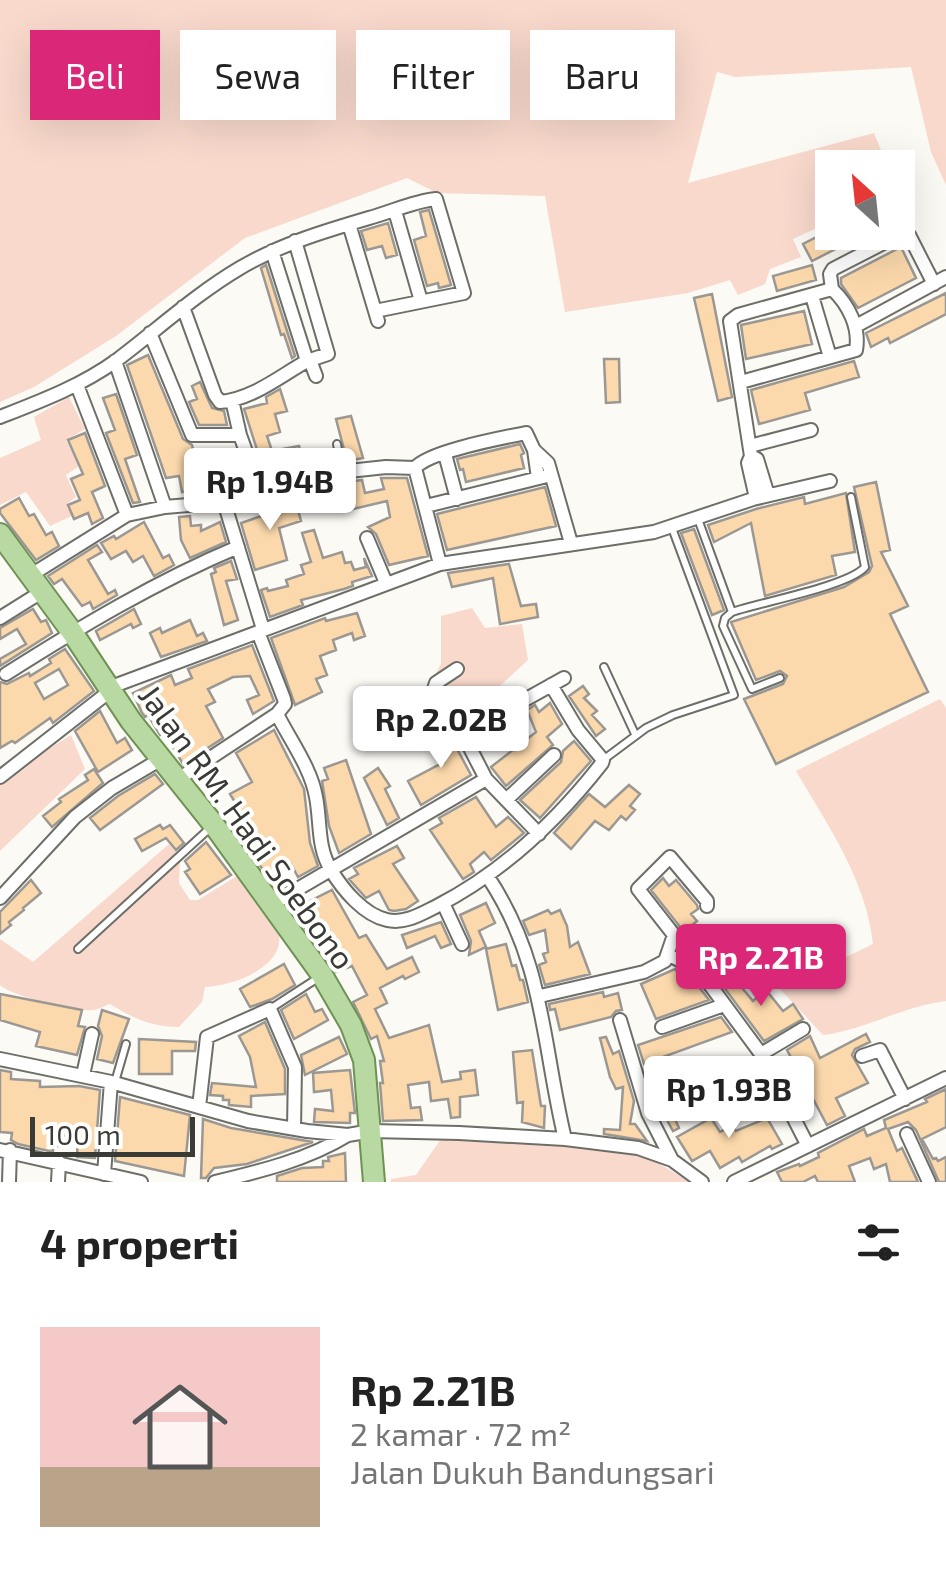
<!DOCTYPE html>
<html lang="id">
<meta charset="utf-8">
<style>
:root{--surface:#fff;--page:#f2f2f2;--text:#222;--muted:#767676;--accent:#db2777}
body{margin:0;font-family:"Exo 2",sans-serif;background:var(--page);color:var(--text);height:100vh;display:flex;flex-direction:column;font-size:38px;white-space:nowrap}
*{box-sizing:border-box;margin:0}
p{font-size:32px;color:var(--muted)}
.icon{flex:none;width:55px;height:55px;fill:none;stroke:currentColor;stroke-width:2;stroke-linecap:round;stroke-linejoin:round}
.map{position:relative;height:1182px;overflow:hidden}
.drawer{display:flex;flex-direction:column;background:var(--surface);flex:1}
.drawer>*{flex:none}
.guide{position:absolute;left:30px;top:30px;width:888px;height:90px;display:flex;gap:20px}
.needle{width:65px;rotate:333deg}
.controls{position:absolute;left:815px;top:150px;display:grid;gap:20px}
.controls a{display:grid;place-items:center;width:100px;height:100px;border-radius:0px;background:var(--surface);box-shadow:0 10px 40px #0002;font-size:50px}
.scale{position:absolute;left:30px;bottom:25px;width:165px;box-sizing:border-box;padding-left:10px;border:5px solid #3a3a37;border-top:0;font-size:28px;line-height:35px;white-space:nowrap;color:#3a3a37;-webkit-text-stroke:8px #fffffe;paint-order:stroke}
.price{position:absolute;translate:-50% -85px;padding:0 22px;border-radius:10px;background:#fff;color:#222;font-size:32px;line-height:65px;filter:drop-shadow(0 2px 5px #0008)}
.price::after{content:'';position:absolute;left:50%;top:60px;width:30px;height:22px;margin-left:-15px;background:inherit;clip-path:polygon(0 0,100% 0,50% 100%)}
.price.active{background:var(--accent);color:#fff}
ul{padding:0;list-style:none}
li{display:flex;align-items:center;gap:30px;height:250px;padding:0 40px}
li span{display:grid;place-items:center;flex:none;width:280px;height:200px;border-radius:0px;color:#555}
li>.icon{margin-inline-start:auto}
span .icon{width:120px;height:120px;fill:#fffc;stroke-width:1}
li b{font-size:42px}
h2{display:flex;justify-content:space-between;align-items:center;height:120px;padding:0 40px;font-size:42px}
.pill{padding:0 35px;border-radius:0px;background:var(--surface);box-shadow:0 10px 40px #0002;font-size:35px;line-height:90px}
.pill.active{background:var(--accent);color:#fff}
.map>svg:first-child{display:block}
</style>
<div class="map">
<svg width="946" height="1182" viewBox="0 0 946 1182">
<rect width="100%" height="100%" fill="#fbfaf5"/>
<path fill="#f9d9cc" d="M0,0h946v185l-15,-33 -20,-85 -176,10 -18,-5 -29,111 186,-50 14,34 -56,1v53l-39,18 8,18 -31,12 -5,15 -27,11 -8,-15 -42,13 -123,19 -20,-116 -108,-3 -30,-15 -162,60 -129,98 -82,51 -34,15z
M69,397l16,32 -19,11 13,26 -13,9 10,22 -8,6 6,12 -24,11 -24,-34 -26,13v-47l41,-18 -7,-23z
M472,608l13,20 37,-4 6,36 -64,59 -15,7 -22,-37 14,-25v-48z
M940,699l6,9v293c-43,5 -81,29 -123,34l-74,-79 66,-21 29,23 29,-14c-7,-65 -45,-118 -77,-173z
M71,735l14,34 -85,82v-66l32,-26z
M169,844l11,13 -1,26 11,17h8l39,-24 42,59c5,33 -48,51 -74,52l-3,15 -23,25c-28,0 -46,-9 -69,-23 -3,1 -13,6 -16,6 -17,2 -83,-14 -94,-25v-46l33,23z
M445,1133l191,17 54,32h-299v-3l25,-4z"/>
<path fill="#fcd9ac" stroke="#9b9893" stroke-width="2.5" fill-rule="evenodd" d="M429,210l22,75 -12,3 -1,-5 -11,3 -13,-46 12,-4 -6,-24z
M388,223l9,32 -11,3 -4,-12 -15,4 -6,-19z
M832,229v3h37l-57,29 -9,-17z
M901,247l15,31 -58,30 -17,-24v-6z
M266,265l29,91 -3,2 -8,-24 -3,1 -20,-67z
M812,265l4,15 -39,11 -4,-15z
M946,293v21l-56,29 -2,-5 -17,9 -5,-14z
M712,294l20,103 -14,4 -24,-103z
M804,311l8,33 -66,15 -5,-34z
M148,355l35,84 9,6 7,27 8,-2 4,17 -29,5 -3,-16 -13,2 -39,-113z
M604,359h15l1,43 -14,1z
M854,361l5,16 -54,16 5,17 -51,14 -8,-34z
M200,382l12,26 12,3 3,14h-28l-10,-23 8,-3 -5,-13z
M280,389l7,22 -12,3 5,18 -13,4 5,15 27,-5 6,20 -38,15 -23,-72 23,-6 -1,-6z
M116,394l21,61 -12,4 15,43 -7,1 -27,-70 9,-3 -12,-32z
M351,416l12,42 -16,3 -11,-42z
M85,433l20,53 -13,6 11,26 -11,6 -4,-11 -14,6 -6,-14 12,-5 -9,-21 12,-5 -15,-34z
M520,444l4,9 -3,2 3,13 -58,14 -3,-13 -3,1 -3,-11z
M381,478h26l21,78 -39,9 -13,-31 -8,-7 22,-10 -3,-16 -34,8 -6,-27 15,-2 3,13 19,-4z
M876,482l14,68 -9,2 27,54 -18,8 38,78 -152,72 -32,-65 39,-15 4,-8 -7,-5 -24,9 -25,-58 113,-35 25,-15 3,-6 -18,-79z
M545,487l11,39 -109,24 -10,-36z
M846,493l9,59 -23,4 4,19 -71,21 -14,-73 -37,19 -6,-17 48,-16 48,-12 1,7z
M294,495l7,26 -22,7 8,32 -32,10 -14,-47 38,-13 -3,-11z
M19,498l10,18 5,-2 12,21 6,-3 7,14 -23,14 -36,-47v-4z
M190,516l1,10 10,-1v6l19,-9 6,20 -36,16 -9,-18 -2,-23z
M144,522l19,36 6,-3 5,10 -20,11 -11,-20 -10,6 -7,-11 -15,8 -10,-16 13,-7 2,3z
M694,529l30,81 -12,5 -31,-82z
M314,530l9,28 19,-6 3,11 6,-1 3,8 12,-3 -2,-9 8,18 -20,6 1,4 -9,3 -43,11 2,5 -33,12 -9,-27 6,-2 1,3 20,-5 -2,-6 18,-6 -3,-9 10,-3 -9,-29z
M97,545l5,7 -14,8 20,34 7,-4 2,5 -24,14 -3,-7 -8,4 -20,-27 -8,5 -6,-8z
M231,561l6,18 -11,2 12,39 -14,5 -13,-51 5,-2 -2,-4z
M509,564l12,42 15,-2 2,13 -38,7 -7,-46 -41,9 -4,-14z
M33,609l8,13 5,-2 6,13 -52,33v-7l26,-15 -9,-15 -17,10v-11z
M134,609l7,15 -8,4 -2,-4 -31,16 -4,-9z
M357,613l8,23 -11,4 -2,-7 -19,7 3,10 -16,6 7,19 -11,4 6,13 -27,13 -24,-67 54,-20 1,3z
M190,620l7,16 6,-3 4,8 -46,16 -11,-24 10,-5 2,5z
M252,645l22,56 -21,13 -6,-14 12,-5 -9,-19 -17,1 -25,12 7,13 -9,4 17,32 -40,26 -19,-32 -4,3 -12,-20 -3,2 -3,-4 -9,-20 38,-18 4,10 17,-7 -4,-9z
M65,649l29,42 -41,32 -3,-5 -35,25 -3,-2 -12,7v-66l7,2 22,-11 1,3 21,-13 -2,-4zM59,669l9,16 -24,14 -9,-16z
M583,686l6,8 -5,4 13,13 -5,4 13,14 -9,7 -27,-40z
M550,703l12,21 -15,13 6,8 -47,41 -15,-19 45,-35 -9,-22 8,-5 4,7z
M100,711l17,32 8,-5 7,12 -34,22 -23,-41z
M274,730l30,59 6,54 8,23 -20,11 -7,-13 -23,13 -25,-36 2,-1 -7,-12 9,-6 -17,-28 22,-12 -16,-29z
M447,730l24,45 -50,30 -13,-24 36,-19 -13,-23z
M574,741l17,20 -51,57 -20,-18 41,-38 2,-11z
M346,760l25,74 -32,19 -10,-27 -7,-45 6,-2 -4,-11z
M378,768l12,18 -5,3 14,29 -12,7 -23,-47z
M94,769l9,14 -51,44 -9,-11 18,-14 -2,-3 29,-19 -3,-5z
M155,774l8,10 -63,46 -10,-12 28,-22z
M629,785l11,9 -10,12 5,4 -9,10 -5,-4 -12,14 -14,-9 -24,28 -17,-16 35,-39 16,13z
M476,797l20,30 12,-10 16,16 -33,27 -7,-8 -14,12 4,8 -11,7 -33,-49 12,-7 -3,-5z
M160,825l3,4 7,-4 14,18 -8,7 -10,-12 -24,13 -7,-12z
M206,842l25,33 -31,19 -15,-22 5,-3 -5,-8z
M397,846l7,12 -11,6 25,37 -12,8 -12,2 -5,-1 -10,-19 -13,7 -17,-19 9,-5 -4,-6z
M663,878l6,8 7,-6 21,25 1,4 -7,5 6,7 -13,11 -33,-42z
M31,880l10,13 -18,15 1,2 -15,12 2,3 -11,9v-22z
M332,890l27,48 7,-3 21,34 25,-12 7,15 -14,7 -2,-3 -23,12 7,15 -12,6 14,29 40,-13 13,57 19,-3 -1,-7 15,-2 3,25 -18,2v20l-9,1 -3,-19 -17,2 -2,-19 -21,3 3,23 9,-1 2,13 -39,1 -3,-38h3l-3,-22h4l-7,-25 -6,3 -18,-37 14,-7 -15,-29 -16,6 -11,-16 11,-5 -13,-27 -15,8 -7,-9 14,-7 -7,-14z
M486,903l9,20 -16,8 7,16 -17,8 2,-14 -11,-26z
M548,910l3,4 9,-4 7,16 3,21 8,-5 12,32 -45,11 -6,-20 7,-3 -3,-8 5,-2 -3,-22 -16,5 -6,-14z
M441,922l10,22 -10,4 -6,-12 -28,12 -5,-13z
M506,944l6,22 4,-1 4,15h3l5,22 -30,8 -12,-61z
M284,964l11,21 -23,14 -22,8 -10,-18z
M675,969l9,11 8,-2 17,22 -53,19 -15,-35z
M727,970l26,31 13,-11 17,21 10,-7 10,15 -39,22 -47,-63z
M603,992l1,5 14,-4 4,17 -6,1 -5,6 -51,13 -5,-21 -5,1 -1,-6z
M0,994l82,16 -4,16 7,1 -8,28 -41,-9 4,-14 -40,-12z
M306,994l9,18 7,-3 6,11 -34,19 -13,-29z
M102,1010l27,9 -16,44 -16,-4 5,-23 -4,-10z
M721,1017l11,15 -88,32 -6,-19z
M265,1022l20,47v25l-34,2v11l-22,-2v-5h-6v-4l-13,-1 2,-12 44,4 -6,-30 -11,-21z
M866,1034l4,8 -15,7 -3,6 16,28 -32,15 9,18 -18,9 -40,-75 23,-14 10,22z
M339,1037l8,17 -42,21 -4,-20z
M606,1037l7,17 6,-3 15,50 -4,23h5l12,17 -43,-7v-5l16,1 3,-43 -7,2 -6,-12 -10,-39z
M139,1039l57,3 -1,9h-23v23h-33z
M532,1050l9,56h4l-1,22 -22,-6 1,-20 -6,1 -4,-51z
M0,1070l11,2v7l29,2v6l39,-1 21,4 -5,68 -18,-1 1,-22 -19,1v10h-6v6l-35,-8 -7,-4 1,-7 -12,-1z
M350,1070l5,43h-5v10l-36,-1 1,-13 18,2 -2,-21 -17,2 -1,-19z
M946,1089v38l-24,12 11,20 3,-1 2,3 8,-4v25h-7l-23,-52 -8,-8 -20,7 9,22 5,-3 16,34h-28l-4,-18 -12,5 -4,-11 -21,8 6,16h-37l-3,-6 -12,6h-21l-5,-10 22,-8 1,2 19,-9 -1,-4 46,-24 3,7 19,-8 -2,-8 43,-18 -2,-3z
M663,1092l7,14 13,-7 5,10 -14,8 5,11 -6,3 -13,-24 -3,2 -4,-13z
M120,1097l70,18 -6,61 -69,-15z
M711,1118l9,14 13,-6 3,5 31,-13 15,26 -10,5 -2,-3 -28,16 -3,-5 -19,11 -10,-17 -18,10 -15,-24z
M203,1119l28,9 82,14 -66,22 -33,4 -8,10h-5z
M345,1153l1,29h-69v-6l25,-8 21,-1v-6h6l-1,-4z"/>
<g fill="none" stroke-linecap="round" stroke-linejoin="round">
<g stroke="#6e6e69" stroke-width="10">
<path id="service" d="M337,444l5,27
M698,519l34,93c29,-10 117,-26 133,-45l-14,-70
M732,612l-7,6 -2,8 29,63 28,-11
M604,667l31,67
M603,760l43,-32 27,-13 61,-20 -62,-167
M78,949l132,-121
M270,1009l51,-33
M115,1082l11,-38"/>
</g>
<g stroke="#6e6e69" stroke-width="16">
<path id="minor" d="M395,211l26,90
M349,224l29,97
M295,241l33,113 -21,7
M832,289l-2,-15 3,-5 70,-36 6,2 25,49
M812,296l18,61
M183,307l32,88 5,7c33,-3 60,-26 87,-41l-35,-110
M856,326l90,-49
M150,333l42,102h48l20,56
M310,360l6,16
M115,361l50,146
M741,382l115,-32c4,-22 -7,-45 -24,-61
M77,385l50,130
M232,400l8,35
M0,417c41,-16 81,-31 117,-57 41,-31 79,-66 123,-92 41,-24 85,-37 129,-50 22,-6 45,-17 67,-19l28,94 -89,18
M750,446l61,-16
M534,450l14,13 23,80
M445,454l12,45
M751,456l-3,7 8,35
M415,468c14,-17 87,-30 111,-35l8,17 4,28
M415,468l25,96
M768,495l-11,-36 -6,-3 -21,-135 8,-6 94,-26
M224,502l39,127
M426,506l125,-31
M367,538l19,45
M31,575l96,-60 38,-8 59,-5 125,-31 37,-4 29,1
M0,618l43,-27
M258,632l26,67 1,5 -8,10c13,26 34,54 39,83 5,26 1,50 15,73 12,20 33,45 56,50 18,4 34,-6 50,-14 66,-34 119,-84 165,-143l1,-3 -25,-30 -27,-45
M457,669l-21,14 -2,6 35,57
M6,674c74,-47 151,-93 232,-127
M0,777l119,-93 321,-120 214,-32 99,-33 77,-18
M486,779l-17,-33 3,-4 49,-40 43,-24
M177,780l100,-66
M506,800l48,-45
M488,877c57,86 54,167 77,262
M0,898l75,-81 37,-29 49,-29
M443,903l19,41
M272,904l214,-125 53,55
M669,955l30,15 62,84 47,92
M540,996l104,-24 21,-11 9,-26 -36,-46 32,-32 37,44v5
M620,1020l28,93 24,47
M662,1027l62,-22
M761,1054l42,-25
M862,1056l18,-6 25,49
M0,1059l111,23 137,39 59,10 41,4 23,-4 88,2 106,6 73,9 34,12 30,22
M83,1075l9,-41
M199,1107l8,-70 63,-28 25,58 -1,62
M907,1134l22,48
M0,1150l141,32
M104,1174l7,-92
M9,1182l1,-32
M58,1182l1,-20
M215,1182c46,-11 92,-22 133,-47
M734,1182l212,-104"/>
</g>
<g stroke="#6d9254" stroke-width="24">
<path id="primary" d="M0,534l72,98 59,89 83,104 108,150 29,50 13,35 10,122"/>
</g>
<use href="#service" stroke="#fff" stroke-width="6"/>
<use href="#minor" stroke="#fff" stroke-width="12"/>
<use href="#primary" stroke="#b8daa2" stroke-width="20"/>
</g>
<g text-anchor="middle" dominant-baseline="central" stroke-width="8" stroke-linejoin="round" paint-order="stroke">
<g font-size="32" fill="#3a3a37" stroke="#fffffe">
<text transform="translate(248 826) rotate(54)">Jalan RM. Hadi Soebono</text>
</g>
</g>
</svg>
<div class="controls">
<a><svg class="needle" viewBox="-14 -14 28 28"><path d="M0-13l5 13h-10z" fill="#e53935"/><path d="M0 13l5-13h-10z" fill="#767676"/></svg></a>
</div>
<div class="scale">100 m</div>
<b class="price" style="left:270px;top:533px">Rp 1.94B</b>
<b class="price" style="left:441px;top:771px">Rp 2.02B</b>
<b class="price active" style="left:761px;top:1009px">Rp 2.21B</b>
<b class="price" style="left:729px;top:1141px">Rp 1.93B</b>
<div class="guide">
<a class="pill active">Beli</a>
<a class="pill">Sewa</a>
<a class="pill">Filter</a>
<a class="pill">Baru</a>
</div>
</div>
<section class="drawer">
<h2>4 properti<svg class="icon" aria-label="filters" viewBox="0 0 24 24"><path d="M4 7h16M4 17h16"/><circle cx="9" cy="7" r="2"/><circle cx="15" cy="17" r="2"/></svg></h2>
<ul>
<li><span style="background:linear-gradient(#f6c9c9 70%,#b9a48a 0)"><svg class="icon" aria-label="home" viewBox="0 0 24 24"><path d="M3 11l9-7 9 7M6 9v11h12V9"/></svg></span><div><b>Rp 2.21B</b><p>2 kamar · 72 m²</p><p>Jalan Dukuh Bandungsari</p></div></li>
</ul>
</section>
